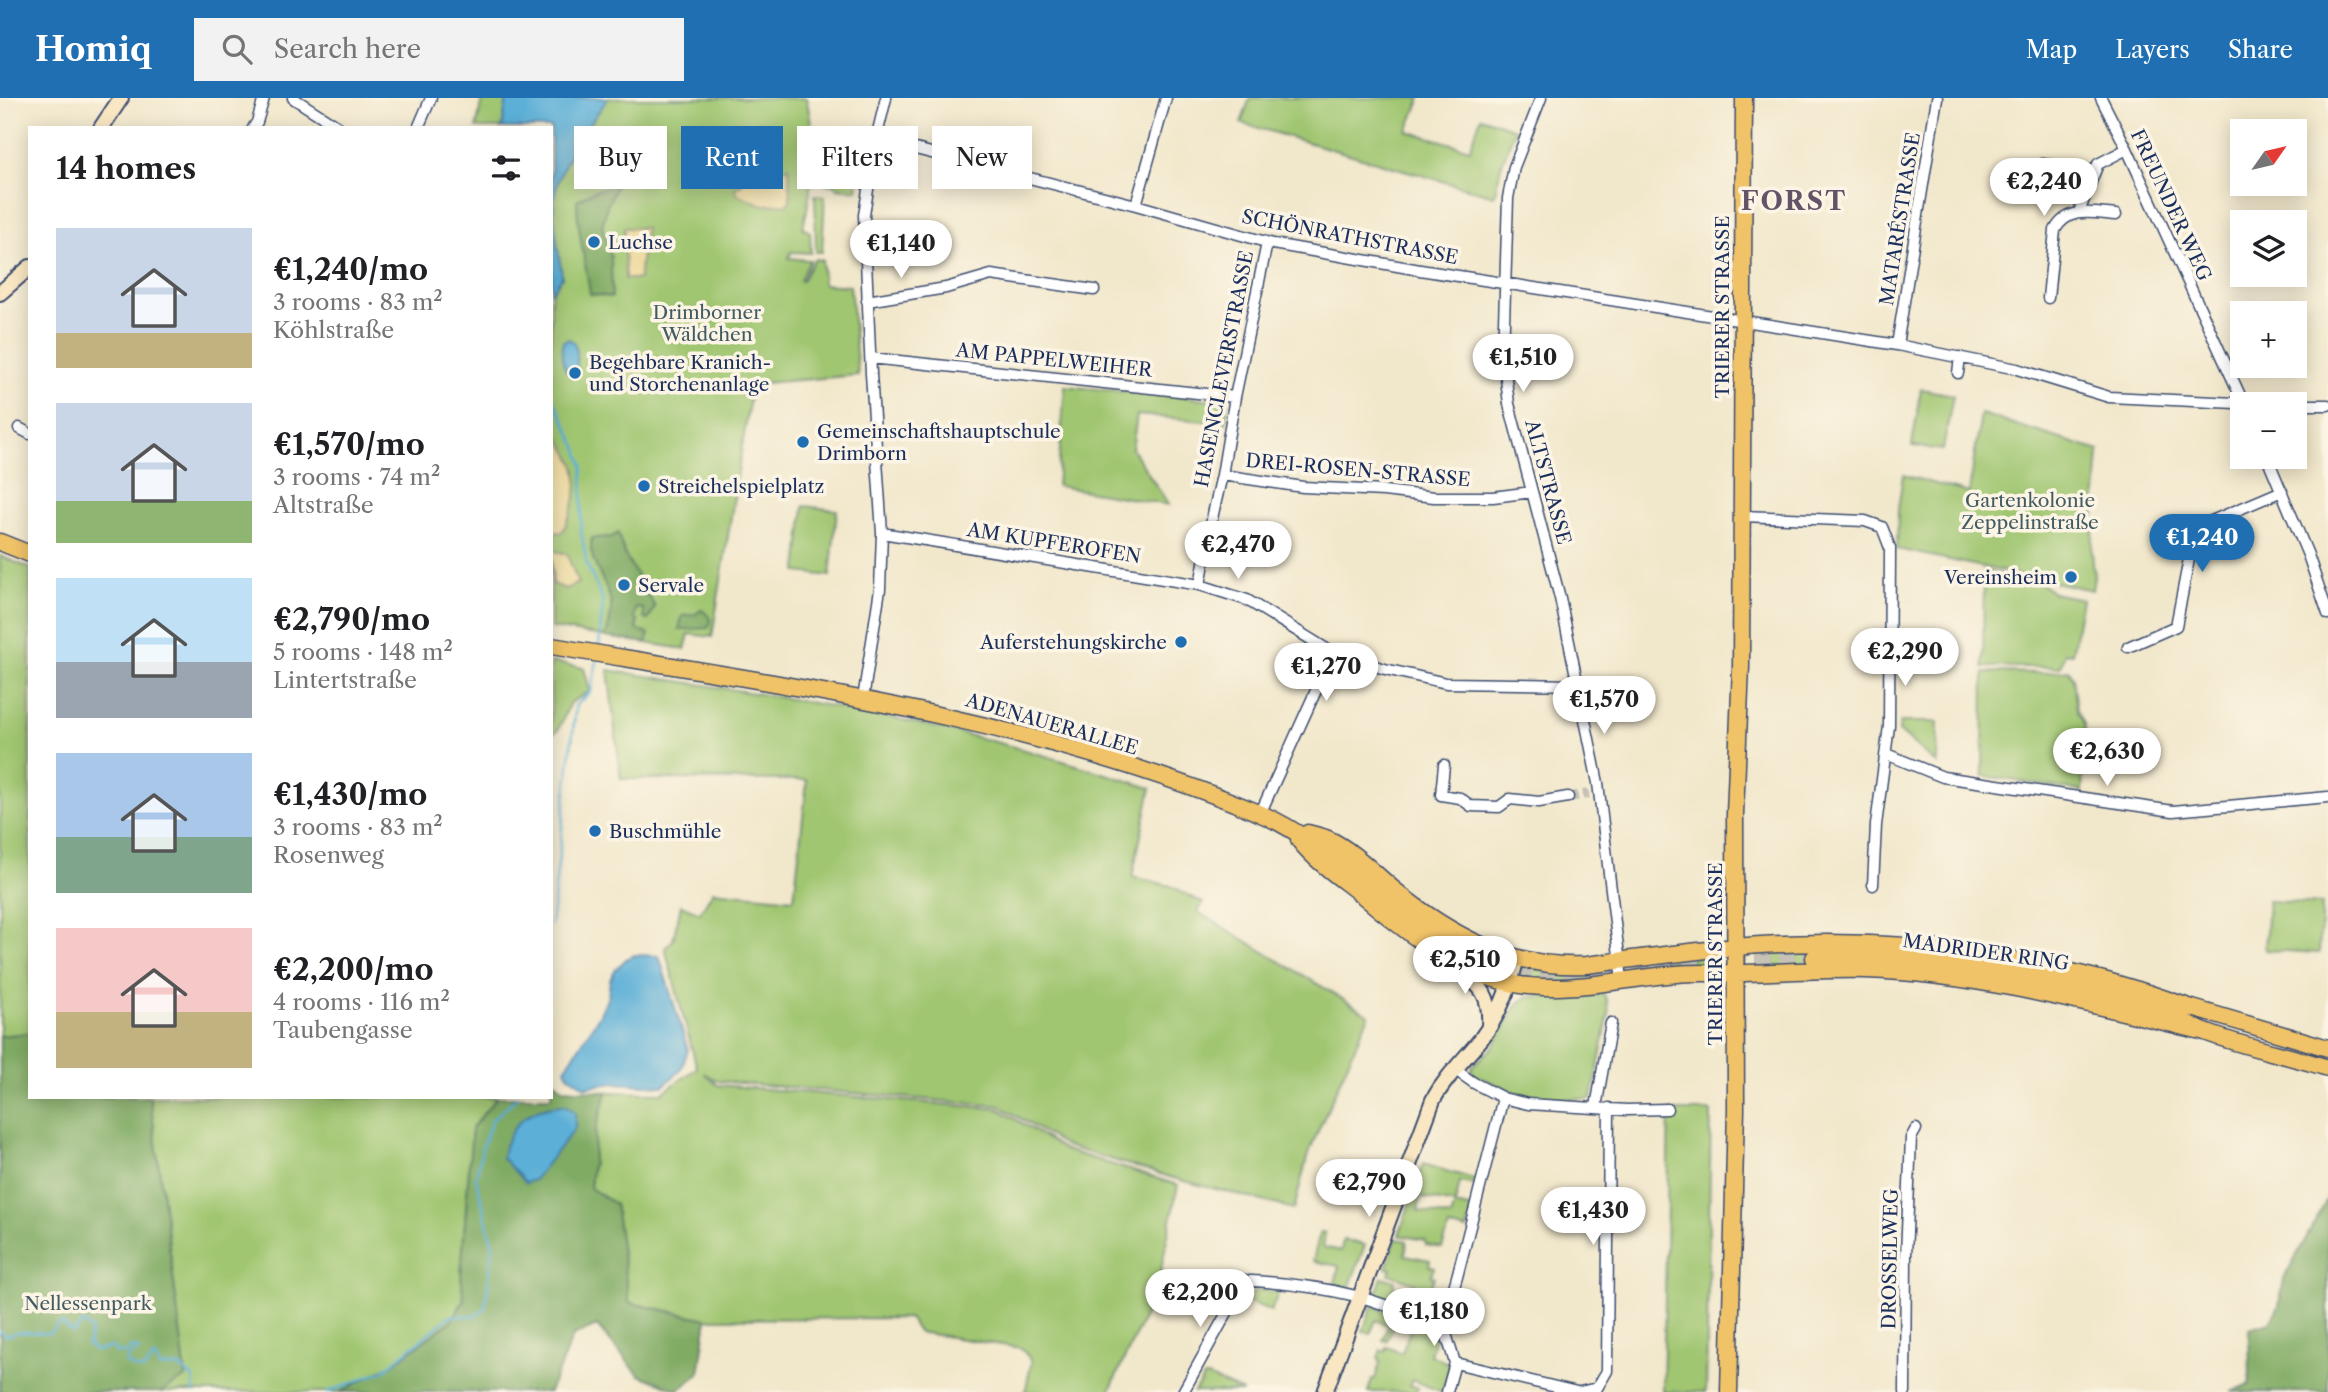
<!DOCTYPE html>
<meta charset="utf-8">
<style>
:root{--surface:#fff;--page:#f2f2f2;--text:#202124;--muted:#757577;--accent:#1f6fb2}
body{margin:0;font-family:"Libre Caslon Text",serif;background:var(--page);color:var(--text);height:100vh;display:flex;flex-direction:column;font-size:26px;white-space:nowrap}
*{box-sizing:border-box;margin:0}
p{font-size:23px;color:var(--muted)}
.icon{flex:none;width:38px;height:38px;fill:none;stroke:currentColor;stroke-width:2;stroke-linecap:round;stroke-linejoin:round}
.map{position:relative;flex:1;overflow:hidden}
.sheet{position:absolute;left:28px;top:28px;width:525px;height:973px;display:flex;flex-direction:column;background:var(--surface);border-radius:0px;box-shadow:0 4px 18px #0003}
.sheet>*{flex:none}
.top-card{position:absolute;left:574px;top:28px;width:665px;height:63px;display:flex;gap:14px}
.needle{width:46px;rotate:56deg}
.fabs{position:absolute;left:2230px;top:21px;display:grid;gap:14px}
.fabs a{display:grid;place-items:center;width:77px;height:77px;border-radius:0px;background:var(--surface);box-shadow:0 4px 18px #0003;font-size:35px}
.price{position:absolute;translate:-50% -60px;padding:0 16px;border-radius:24px;background:#fff;color:#222;font-size:23px;line-height:46px;filter:drop-shadow(0 2px 4px #0008)}
.price::after{content:'';position:absolute;left:50%;top:42px;width:21px;height:16px;margin-left:-10px;background:inherit;clip-path:polygon(0 0,100% 0,50% 100%)}
.price.on{background:var(--accent);color:#fff}
ul{padding:0;list-style:none}
li{display:flex;align-items:center;gap:21px;height:175px;padding:0 28px}
li span{display:grid;place-items:center;flex:none;width:196px;height:140px;border-radius:0px;color:#555}
li>.icon{margin-inline-start:auto}
span .icon{width:84px;height:84px;fill:#fffc;stroke-width:1}
li b{font-size:30px}
h2{display:flex;justify-content:space-between;align-items:center;height:84px;padding:0 28px;font-size:30px}
.tag{padding:0 24px;border-radius:0px;background:var(--surface);box-shadow:0 4px 18px #0003;font-size:24px;line-height:63px}
.tag.on{background:var(--accent);color:#fff}
header{display:flex;align-items:center;gap:42px;box-sizing:border-box;height:98px;padding:0 35px;background:var(--accent);color:#fff}
header strong{font-size:33px}
nav{display:flex;gap:38px;margin-inline-start:auto;font-size:24px}
.search{width:490px;height:63px;background:var(--page);display:flex;align-items:center;gap:18px;box-sizing:border-box;padding:0 24px;border-radius:0px;color:var(--muted);font-size:26px}
.map>svg:first-child{display:block}
</style>
<header>
<strong>Homiq</strong>
<div class="search"><svg class="icon" aria-label="search" viewBox="0 0 24 24"><circle cx="10" cy="10" r="6"/><path d="M15 15l6 6"/></svg>Search here</div>
<nav><a>Map</a><a>Layers</a><a>Share</a></nav>
</header>
<div class="map">
<svg width="2328" height="1294" viewBox="0 0 2328 1294">
<rect width="100%" height="100%" fill="#fcf5e5"/>
<filter id="ink" filterUnits="userSpaceOnUse"><feTurbulence type="fractalNoise" baseFrequency=".0143" numOctaves="2"/><feDisplacementMap in="SourceGraphic" scale="14" xChannelSelector="R" yChannelSelector="G"/><feConvolveMatrix kernelMatrix="1 2 1 2 8 2 1 2 1" color-interpolation-filters="sRGB"/></filter>
<filter id="wash" filterUnits="userSpaceOnUse"><feTurbulence type="fractalNoise" baseFrequency=".00686" numOctaves="4" result="noise"/><feDisplacementMap in="SourceGraphic" scale="28" xChannelSelector="R" yChannelSelector="G"/><feGaussianBlur stdDeviation="1.57" result="paint"/><feColorMatrix in="noise" values="0 0 0 0 0 0 0 0 0 0 0 0 0 0 0 0 0 1.4 0 .05"/><feComposite in="paint" operator="in"/></filter>
<g filter="url(#wash)">
<rect width="100%" height="100%" fill="#f1e7cb"/>
<path fill="#a0c671" stroke="#5e7a68" stroke-width="2" d="M483,0h323c11,41 7,89 -3,130l7,4 1,21 -20,-1 -2,6 21,2 -10,20 2,1 12,-22 8,1 1,24 27,2 8,89 -106,9 -40,253 -23,-3 -4,15 -134,-21v-500h-75z
M1250,0h171l-14,33 63,18 11,-32 34,12 -13,34 -8,33 -253,-73z
M862,45l-5,47 -21,-2v-3l-9,-1 -9,-7 3,-33z
M815,97l10,1 -3,56h-6z
M1065,288l162,15 -1,22 -89,-8 -5,34 37,56 -112,-19z
M1921,291l32,6 -10,55 -31,-4z
M1981,316l118,37 -7,100 2,25 -2,14 -195,-41 1,-40 5,-34 66,18z
M804,408l33,4 -7,66 -33,-4z
M0,458l30,12v465l-30,3z
M1984,473l58,13 11,9 29,6 -10,55 -7,-1 -5,14h-77z
M551,564l33,6 6,23 -20,12 -12,27 -7,5z
M608,572c113,18 227,34 339,60 69,16 136,37 204,58l-19,89 39,9 32,17 -5,9 171,103 -61,139 -14,55 -114,-29 -114,-34 -66,-40 -282,-25 -14,-8 13,12 282,24 66,41 113,35 -21,104 -48,103h-84l7,-31 -11,-13 -103,-16 -9,-14 -202,1 -78,-16 -14,-99 -25,-16 6,-61 11,-35 55,1 35,-25 -32,-120 8,-8 8,-35 19,8 13,-22 81,8 13,-119 -186,-1z
M2069,572l4,8 4,32 8,16 -3,65 -99,-15 1,-104 60,1z
M1900,624h38l-1,42 -38,-33z
M2268,803l54,3 -3,49 -54,-3z
M1816,851v16l-51,2 2,-13z
M1705,858l1,10 -68,6 -8,-1 -1,-3 2,-3z
M1536,870l63,2 1,8 -35,5 -45,-5 -1,-5 5,-4z
M1581,895l1,4 22,-3 3,7 2,12 -17,84 -3,2h-43l-29,-6 -43,-18 -2,-4v-5l21,-19 22,-38 5,-7 8,-5z
M150,999h347l-25,31 -11,147 3,25 -13,21 -59,44 -52,27h-179l25,-16z
M1669,1013h42l-5,281h-43z
M1423,1066l54,16 -1,5 -16,-3 -5,22 -35,-7 -2,14 33,6 4,-12 18,4 -6,21 -18,-3 -7,21 -16,-3 -1,-5 -26,-5z
M1320,1134l5,1 -2,14 18,4 2,-11 22,5 -16,43 -14,-4 4,-18 -26,-5z
M1396,1141l11,2 -2,14 25,5 -1,6 5,1 -3,9 3,1 -5,16 -15,-3 1,-7 -26,-9 2,-5 -5,-1z
M1382,1179l13,4 -3,18 13,3 -1,6 -29,-11z
M1260,1192l19,2 -8,19 -26,-11 9,-8z
M1429,1196l18,5 -8,20 -14,-4z
M1372,1208l25,9 -10,26 -4,-1 5,-15 -12,-5 -6,14 -7,-3z
M1413,1223l24,9 -7,25 18,8 2,4 -8,25 -30,-12 -2,5 8,3 -2,4h-48l4,-13h3l6,-19 -3,-2 3,-8 4,1 2,-4 15,6z
M1204,1279h4l35,15h-49z"/>
<path fill="#80ab63" stroke="#4e6d60" stroke-width="2" d="M616,88l-9,20 -5,21 9,30 1,40 -22,-3c-4,-32 -13,-62 -13,-94l19,-10z
M618,435l7,22 30,52 -7,13 -4,-1 -1,-10 -7,-1 -2,11 4,1 -2,9 13,5 -3,9 -41,-6c4,-10 7,-23 6,-34 -3,-22 -25,-42 -19,-65l20,-1z
M702,512l7,6 2,5 -3,7 -29,2 3,-14 11,-1z
M30,935v64h120l36,280 -25,15h-161v-356z
M551,980l12,11 44,3 -11,35 -6,61 25,16 14,99 78,16 -8,55 -21,16 -39,-15 -42,-49 -24,10 -24,56h-209l52,-27 59,-44 13,-20 -3,-26 11,-147 25,-31h54z
M2328,1100v194h-97l19,-8 -1,-56 21,-6 9,-16 5,-28z"/>
<path fill="#eeda9e" stroke="#84847e" stroke-width="2" d="M789,69l1,33 -3,4 -24,1 -26,-11 -2,-6 7,-4 -1,-3z
M624,130h21l-6,51h-14z
M551,324c6,14 16,26 22,40 10,21 -1,51 -11,70l-11,1z
M551,452l16,4 11,29 -12,6 -13,-5z"/>
<path fill="#5bafd7" stroke="#3b6f9a" stroke-width="2" d="M507,0h101c-21,32 -51,65 -54,104 -2,26 6,51 8,75l-11,16v-165h-49z
M568,241l6,3 3,10v21l-5,4c-10,-8 -12,-24 -9,-36z
M634,857l25,1 29,94 -7,20 -18,16 -50,-3 -28,4 -17,-12 -3,-6 34,-53 9,-19 2,-17 5,-10 11,-11z
M565,1007l10,7v16l-41,52 -8,3 -24,-25c7,-35 27,-52 63,-53z"/>
<g fill="none" stroke-linecap="round" stroke-linejoin="round">
<path stroke="#5bafd7" stroke-width="2.5" d="M551,296l26,53 6,18 -2,66 6,34 16,35 -4,47
M551,827l25,-220 15,-14 6,-31
M0,1233l6,5 13,-4 30,1 12,-10 12,10 10,-10 8,6 -3,16 7,6 19,-4 2,6h10l5,-6 8,3 -11,7 -2,6 9,5 9,2 11,-14 5,11h20l13,11 1,14
M328,1294l55,-21 67,-55h24l11,-7 8,-62 -17,-69 7,-34 9,-24 25,-23"/>
</g>
</g>
<g filter="url(#ink)">
<g fill="none" stroke-linecap="round" stroke-linejoin="round">
<path stroke="#c6c2b5" stroke-width="10" stroke-dasharray="10 5" stroke-linecap="butt" d="M1568,699l21,-3"/>
<path stroke="#c6c2b5" stroke-width="16" stroke-dasharray="16 8" stroke-linecap="butt" d="M1493,867l36,9 44,3 127,-15 114,-4"/>
<g stroke="#3b4b6e" stroke-width="13">
<path id="street" d="M293,0l47,30
M1541,0l-27,69 -6,31 -5,156 6,50 51,194 38,185 24,197
M2101,0l26,51 117,255
M253,30l4,-6 7,-24
M418,30l13,-30
M876,41l260,66 137,39 147,26 477,75 120,24 92,28 148,7
M2043,66l51,7
M1136,107l30,-107
M2079,114l19,-48 29,-15
M2048,200l7,-68c13,-24 38,-17 61,-15
M867,203l79,-13 45,-13 103,15
M1897,247l40,-247
M871,260l364,39
M1958,275l2,-16
M2294,307h34
M19,330l11,6
M2267,359l41,98 20,59
M1222,377l81,12 81,4 50,6h59l39,-5
M1742,418l123,5 17,6 8,21 -1,178 -13,99 -3,60
M882,435l318,52 47,15 86,53 52,16 61,14 131,2
M1200,487l13,-71 9,-39 13,-78 32,-154
M2128,549l48,-21 19,-98 87,-37
M863,601l17,-110 2,-56 -11,-159 -7,-159 12,-76 10,-41
M1886,656l57,23 230,34 155,-14
M1444,667l-3,30 19,3 11,8 28,1 11,-8 29,3 29,-5
M1260,716l73,-161
M1454,971l20,14 29,15 25,6 99,6 40,-1
M1596,1009l15,-84
M1170,1182c62,-2 125,1 186,16 28,7 55,19 81,29l6,-1
M1443,1226l14,-47 46,-179
M1443,1226l12,39
M1455,1265l122,29
M1183,1294l62,-112
M1447,1294l8,-29
M1580,1294l17,-4 10,-17 2,-263
M1905,1294l1,-137 5,-117 5,-9"/>
</g>
<g stroke="#3b4b6e" stroke-width="18">
<path id="secondary" d="M101,30l20,-30
M0,195l30,-26
M1458,869c23,20 33,27 31,59
M1325,1294l108,-292c13,-24 32,-41 48,-61 19,-25 28,-51 36,-81"/>
</g>
<g stroke="#3b4b6e" stroke-width="19">
<path id="primary" d="M0,444l30,12
M551,548c240,40 483,73 708,167 59,25 100,70 151,106 26,19 53,34 83,46
M1308,735c6,2 14,3 20,6 24,11 45,33 64,49 56,46 119,81 194,77 58,-7 116,-16 175,-20 145,-9 291,12 428,62
M1299,742c19,24 45,40 68,59 51,43 107,87 177,88 44,1 88,-9 132,-13 23,-2 45,0 68,-1 41,-1 82,-4 122,-3 116,4 227,35 339,62
M1814,860c113,0 224,15 333,46 20,6 38,20 58,28 39,15 82,23 123,36
M2181,909h8l139,41
M1729,1294l7,-283 -1,-295 6,-148 3,-568"/>
</g>
<use href="#street" stroke="#fff" stroke-width="10"/>
<use href="#secondary" stroke="#f9e7c3" stroke-width="14"/>
<use href="#primary" stroke="#f1c369" stroke-width="16"/>
</g>
</g>
<g fill="#1f6fb2" stroke="#fcf5e5" stroke-width="2.5">
<circle cx="594" cy="144" r="7"/>
<circle cx="575" cy="275" r="7"/>
<circle cx="803" cy="344" r="7"/>
<circle cx="644" cy="388" r="7"/>
<circle cx="2071" cy="479" r="7"/>
<circle cx="624" cy="487" r="7"/>
<circle cx="1181" cy="544" r="7"/>
<circle cx="595" cy="733" r="7"/>
</g>
<g text-anchor="middle" dominant-baseline="central" stroke-width="7" stroke-linejoin="round" paint-order="stroke">
<g font-size="19" fill="#1b2f5e" stroke="#fcf5e5">
<text transform="translate(2171 107) rotate(65)">FREUNDER WEG</text>
<text transform="translate(1900 121) rotate(-81)">MATARÉSTRASSE</text>
<text transform="translate(1350 139) rotate(11)">SCHÖNRATHSTRASSE</text>
<text transform="translate(1722 209) rotate(-90)">TRIERER STRASSE</text>
<text transform="translate(1054 262) rotate(6)">AM PAPPELWEIHER</text>
<text transform="translate(1224 271) rotate(-79)">HASENCLEVERSTRASSE</text>
<text transform="translate(1358 372) rotate(5)">DREI-ROSEN-STRASSE</text>
<text transform="translate(1548 384) rotate(75)">ALTSTRASSE</text>
<text transform="translate(1054 445) rotate(9)">AM KUPFEROFEN</text>
<text transform="translate(1052 626) rotate(16)">ADENAUERALLEE</text>
<text transform="translate(1986 854) rotate(8)">MADRIDER RING</text>
<text transform="translate(1715 856) rotate(-90)">TRIERER STRASSE</text>
<text transform="translate(1890 1161) rotate(-89)">DROSSELWEG</text>
</g>
<g font-size="19" fill="#1b2f5e" stroke="#fcf5e5" text-anchor="start">
<text x="608" y="144">Luchse</text>
<text x="589" y="264">Begehbare Kranich-<tspan x="589" dy="22">und Storchenanlage</tspan></text>
<text x="817" y="333">Gemeinschaftshauptschule<tspan x="817" dy="22">Drimborn</tspan></text>
<text x="658" y="388">Streichelspielplatz</text>
<text x="2057" y="479" text-anchor="end">Vereinsheim</text>
<text x="638" y="487">Servale</text>
<text x="1167" y="544" text-anchor="end">Auferstehungskirche</text>
<text x="609" y="733">Buschmühle</text>
</g>
<g font-size="19" fill="#435c64" stroke="#fcf5e5">
<text x="707" y="214">Drimborner<tspan x="707" dy="22">Wäldchen</tspan></text>
<text x="2030" y="402">Gartenkolonie<tspan x="2030" dy="22">Zeppelinstraße</tspan></text>
<text x="88" y="1205">Nellessenpark</text>
</g>
<g font-size="26" font-weight="bold" letter-spacing="2" fill="#625367" stroke="#fcf5e5">
<text x="1794" y="103">FORST</text>
</g>
</g>
</svg>
<div class="fabs">
<a><svg class="needle" viewBox="-14 -14 28 28"><path d="M0-13l5 13h-10z" fill="#e53935"/><path d="M0 13l5-13h-10z" fill="#757577"/></svg></a>
<a><svg class="icon" aria-label="layers" viewBox="0 0 24 24"><path d="M12 4l9 5-9 5-9-5zM3 14l9 5 9-5"/></svg></a>
<a>+</a>
<a>−</a>
</div>
<b class="price" style="left:2044px;top:120px">€2,240</b>
<b class="price" style="left:901px;top:182px">€1,140</b>
<b class="price" style="left:1523px;top:296px">€1,510</b>
<b class="price on" style="left:2202px;top:476px">€1,240</b>
<b class="price" style="left:1238px;top:483px">€2,470</b>
<b class="price" style="left:1905px;top:590px">€2,290</b>
<b class="price" style="left:1326px;top:605px">€1,270</b>
<b class="price" style="left:1604px;top:638px">€1,570</b>
<b class="price" style="left:2107px;top:690px">€2,630</b>
<b class="price" style="left:1465px;top:898px">€2,510</b>
<b class="price" style="left:1369px;top:1121px">€2,790</b>
<b class="price" style="left:1593px;top:1149px">€1,430</b>
<b class="price" style="left:1200px;top:1231px">€2,200</b>
<b class="price" style="left:1434px;top:1250px">€1,180</b>
<div class="top-card">
<a class="tag">Buy</a>
<a class="tag on">Rent</a>
<a class="tag">Filters</a>
<a class="tag">New</a>
</div>
<section class="sheet">
<h2>14 homes<svg class="icon" aria-label="filters" viewBox="0 0 24 24"><path d="M4 7h16M4 17h16"/><circle cx="9" cy="7" r="2"/><circle cx="15" cy="17" r="2"/></svg></h2>
<ul>
<li><span style="background:linear-gradient(#c9d6e8 75%,#c2b280 0)"><svg class="icon" aria-label="home" viewBox="0 0 24 24"><path d="M3 11l9-7 9 7M6 9v11h12V9"/></svg></span><div><b>€1,240/mo</b><p>3 rooms · 83 m²</p><p>Köhlstraße</p></div></li>
<li><span style="background:linear-gradient(#c9d6e8 70%,#8fb573 0)"><svg class="icon" aria-label="home" viewBox="0 0 24 24"><path d="M3 11l9-7 9 7M6 9v11h12V9"/></svg></span><div><b>€1,570/mo</b><p>3 rooms · 74 m²</p><p>Altstraße</p></div></li>
<li><span style="background:linear-gradient(#bfe0f5 60%,#9aa5b1 0)"><svg class="icon" aria-label="home" viewBox="0 0 24 24"><path d="M3 11l9-7 9 7M6 9v11h12V9"/></svg></span><div><b>€2,790/mo</b><p>5 rooms · 148 m²</p><p>Lintertstraße</p></div></li>
<li><span style="background:linear-gradient(#a9c7e8 60%,#7fa58c 0)"><svg class="icon" aria-label="home" viewBox="0 0 24 24"><path d="M3 11l9-7 9 7M6 9v11h12V9"/></svg></span><div><b>€1,430/mo</b><p>3 rooms · 83 m²</p><p>Rosenweg</p></div></li>
<li><span style="background:linear-gradient(#f6c9c9 60%,#c2b280 0)"><svg class="icon" aria-label="home" viewBox="0 0 24 24"><path d="M3 11l9-7 9 7M6 9v11h12V9"/></svg></span><div><b>€2,200/mo</b><p>4 rooms · 116 m²</p><p>Taubengasse</p></div></li>
</ul>
</section>
</div>
